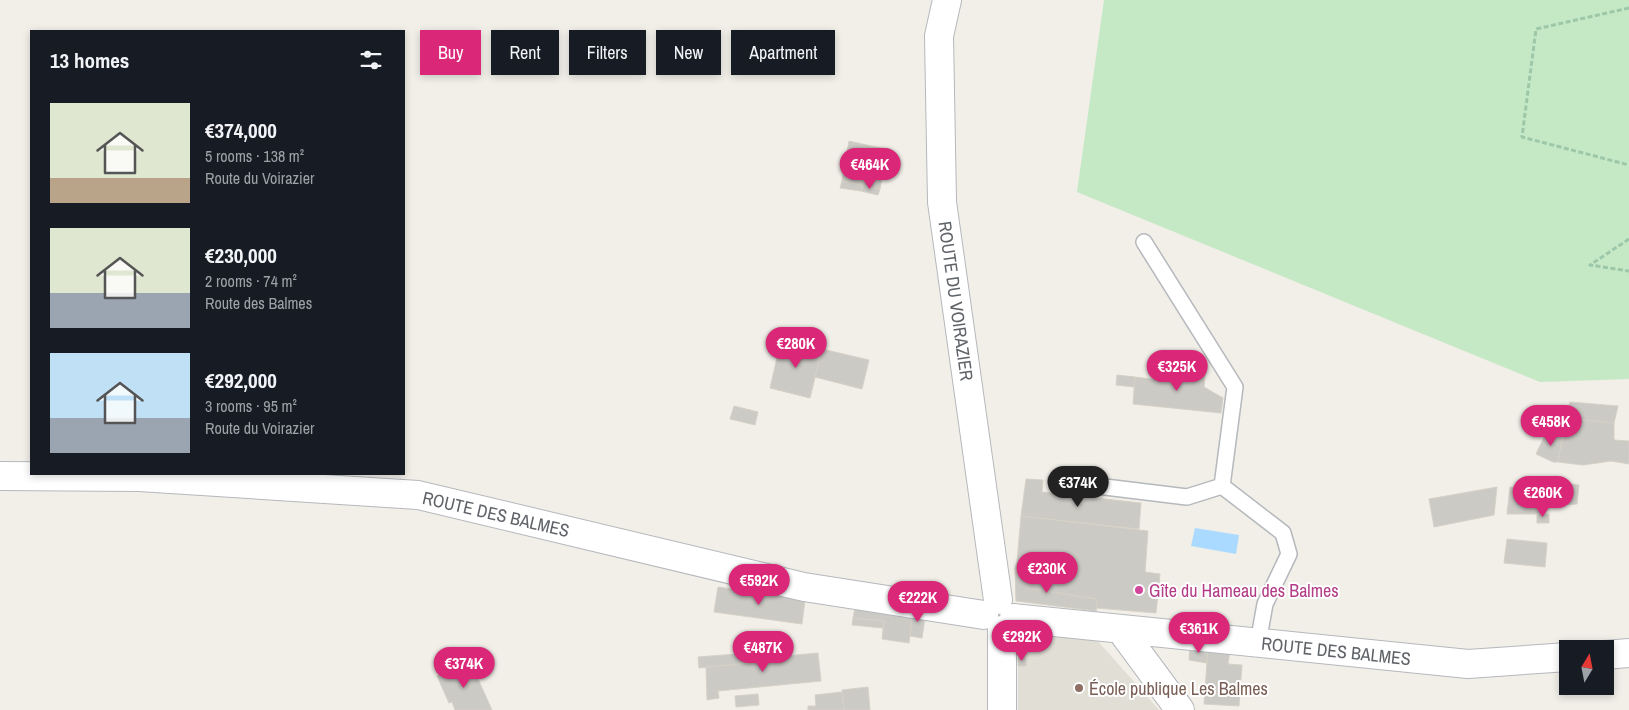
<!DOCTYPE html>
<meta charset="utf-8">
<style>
:root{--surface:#171b24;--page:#20242c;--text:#f1f3f6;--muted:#9ea1a6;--accent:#db2777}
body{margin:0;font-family:"Archivo Narrow",sans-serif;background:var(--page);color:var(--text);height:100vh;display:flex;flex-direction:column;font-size:19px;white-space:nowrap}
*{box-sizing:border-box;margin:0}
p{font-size:16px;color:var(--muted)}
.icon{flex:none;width:28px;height:28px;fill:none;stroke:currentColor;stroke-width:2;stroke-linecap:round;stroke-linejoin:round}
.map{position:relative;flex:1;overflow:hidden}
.panel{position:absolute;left:30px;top:30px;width:375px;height:445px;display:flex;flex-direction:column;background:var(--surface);border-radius:0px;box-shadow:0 2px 8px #0003}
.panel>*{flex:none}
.guide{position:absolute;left:420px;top:30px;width:475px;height:45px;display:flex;gap:10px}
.needle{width:32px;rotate:10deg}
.controls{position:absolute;left:1559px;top:640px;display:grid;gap:10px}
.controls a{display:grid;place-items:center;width:55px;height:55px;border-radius:0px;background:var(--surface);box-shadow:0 2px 8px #0003;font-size:25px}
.price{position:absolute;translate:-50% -42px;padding:0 11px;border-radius:18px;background:var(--accent);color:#fff;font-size:16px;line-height:32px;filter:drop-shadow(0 1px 2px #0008)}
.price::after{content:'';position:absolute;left:50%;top:30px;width:15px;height:11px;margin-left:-8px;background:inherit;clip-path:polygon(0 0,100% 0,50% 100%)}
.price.on{background:#222;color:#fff}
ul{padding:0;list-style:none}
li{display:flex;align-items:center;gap:15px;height:125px;padding:0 20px}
li span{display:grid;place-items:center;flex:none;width:140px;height:100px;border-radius:0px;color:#555}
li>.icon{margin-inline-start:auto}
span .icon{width:60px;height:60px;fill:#fffc;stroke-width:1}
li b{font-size:21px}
h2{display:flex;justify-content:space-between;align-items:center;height:60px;padding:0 20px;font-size:21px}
.tag{padding:0 18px;border-radius:0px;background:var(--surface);box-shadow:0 2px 8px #0003;font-size:18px;line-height:45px}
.tag.on{background:var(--accent);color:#fff}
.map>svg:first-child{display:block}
</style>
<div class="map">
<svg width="1629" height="710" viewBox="0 0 1629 710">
<rect width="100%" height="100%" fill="#f1efe8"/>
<path fill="#e1ded6" d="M1023,636l73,3 63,71h-141v-71z"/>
<path fill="#c5e8c5" d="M1104,0h525v379l-89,3 -463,-190z"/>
<path fill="#aadaff" d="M1195,528l44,7 -3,19 -45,-8z"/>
<path fill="#cccac5" stroke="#d6d1c6" d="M849,141l22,5 -9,39 -20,-4z
M871,146l16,3 -7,40 -18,-4z
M842,181l20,4 -1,6 -21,-3z
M862,185l18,4 -2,6 -17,-4z
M781,340l41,9 -12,49 -40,-10z
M822,349l47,11 -7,29 -47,-12z
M1160,369l45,5 -1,13 19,11 -2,15 -88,-9 2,-27 23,3z
M1117,375l18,2 -1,10 -18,-2z
M1570,402l48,4 -4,17 -48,-5z
M734,406l24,6 -3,13 -25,-6z
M1566,418l48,5v17l15,1v23l-18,-3 -28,4 -25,-3z
M1547,431l16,3 -5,28h-5l-17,-8z
M1026,479l17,1 -1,12 99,11 -2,26 -118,-13z
M1563,483l16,2 -2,19 -17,1z
M1497,487l-3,28 -60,12 -5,-28z
M1510,487l36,3 -3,24h-36z
M1537,514h12v9h-12z
M1021,516l127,15 -3,41 15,2 -4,39 -59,-5 -1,-9 -69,-11 3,-23 -13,-3z
M1507,539l40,4 -2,24 -41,-4z
M1017,562l13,3 -3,23 69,11 1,9 -1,3 -80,-10 -1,-33z
M718,587l87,13 -3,24 -88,-12z
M856,602l57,7 -4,34 -27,-4 2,-18 -31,-3z
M913,609l13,2 -4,27 -12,-2z
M853,618l31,3 -1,7 -31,-3z
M1190,646l18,2 -1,15 -18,-3z
M1208,648l22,3 -2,13 14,1 -3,41 -35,-2z
M773,650l1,7 44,-4 3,28 -103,10 1,7 -12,2 -1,-33 44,-4 -1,-10z
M749,653l1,10 -51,5 -1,-11z
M1018,658h8v8h-8z
M470,661l22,49h-37l-3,-8 -3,1 -12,-27z
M868,687l2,23h-26l-2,-20z
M842,692l2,18h-36v-4h8l-1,-11z
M758,694l1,11 -23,2 -1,-11z"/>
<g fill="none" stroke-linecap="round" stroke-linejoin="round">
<g stroke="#b5b8bc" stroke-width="18">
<path id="service" d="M1144,242l91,145 -13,99
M1056,481l131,16 35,-11 61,47 6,21 -24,50 -7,39"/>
</g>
<g stroke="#b5b8bc" stroke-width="30">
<path id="minor" d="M947,0l-8,36 3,166 56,398
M0,476l139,1 279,18 386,92 180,28
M1014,618l454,46 100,-7
M1121,630l59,80
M1605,655l24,-2
M1002,710v-80"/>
</g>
<path stroke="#9cc7a9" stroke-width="3" stroke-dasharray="5 2.5" stroke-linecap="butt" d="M1629,8l-93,21 -14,108 107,28
M1629,239l-39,26 39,6"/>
<use href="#service" stroke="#fff" stroke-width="15"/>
<use href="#minor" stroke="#fff" stroke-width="28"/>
</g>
<circle fill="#d1479c" stroke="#fff" stroke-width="2" cx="1139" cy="590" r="5"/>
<circle fill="#8d6e63" stroke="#fff" stroke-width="2" cx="1079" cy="688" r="5"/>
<g text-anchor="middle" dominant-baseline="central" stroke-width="4" stroke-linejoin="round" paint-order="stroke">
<g font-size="18" fill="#5f6368" stroke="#fff">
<text transform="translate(956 301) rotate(82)">ROUTE DU VOIRAZIER</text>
<text transform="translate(496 514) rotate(13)">ROUTE DES BALMES</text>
<text transform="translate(1336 651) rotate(6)">ROUTE DES BALMES</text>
</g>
<g font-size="18" fill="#b23c85" stroke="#fff" text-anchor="start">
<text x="1149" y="590">Gîte du Hameau des Balmes</text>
</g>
<g font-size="18" fill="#785e54" stroke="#fff" text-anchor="start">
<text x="1089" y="688">École publique Les Balmes</text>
</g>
</g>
</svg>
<div class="controls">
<a><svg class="needle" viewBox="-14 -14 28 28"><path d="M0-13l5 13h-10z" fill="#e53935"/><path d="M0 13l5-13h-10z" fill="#9ea1a6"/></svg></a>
</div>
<b class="price" style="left:870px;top:190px">€464K</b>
<b class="price" style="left:796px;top:369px">€280K</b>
<b class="price" style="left:1177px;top:392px">€325K</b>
<b class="price" style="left:1551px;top:447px">€458K</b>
<b class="price on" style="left:1078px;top:508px">€374K</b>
<b class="price" style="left:1543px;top:518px">€260K</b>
<b class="price" style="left:1047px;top:594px">€230K</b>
<b class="price" style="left:759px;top:606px">€592K</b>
<b class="price" style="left:918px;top:623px">€222K</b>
<b class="price" style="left:1199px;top:654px">€361K</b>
<b class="price" style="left:1022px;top:662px">€292K</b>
<b class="price" style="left:763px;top:673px">€487K</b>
<b class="price" style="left:464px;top:689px">€374K</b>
<div class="guide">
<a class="tag on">Buy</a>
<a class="tag">Rent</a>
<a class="tag">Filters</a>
<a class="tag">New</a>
<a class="tag">Apartment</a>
</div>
<section class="panel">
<h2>13 homes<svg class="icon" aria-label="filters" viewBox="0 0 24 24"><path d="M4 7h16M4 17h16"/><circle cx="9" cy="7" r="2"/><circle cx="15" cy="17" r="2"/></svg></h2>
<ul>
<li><span style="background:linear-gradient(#dfe7d0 75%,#b9a48a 0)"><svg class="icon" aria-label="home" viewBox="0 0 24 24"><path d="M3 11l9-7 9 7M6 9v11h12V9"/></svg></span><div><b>€374,000</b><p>5 rooms · 138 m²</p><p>Route du Voirazier</p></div></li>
<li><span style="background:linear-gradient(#dfe7d0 65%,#9aa5b1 0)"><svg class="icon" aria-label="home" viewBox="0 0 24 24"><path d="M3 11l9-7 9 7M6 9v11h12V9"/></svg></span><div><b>€230,000</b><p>2 rooms · 74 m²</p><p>Route des Balmes</p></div></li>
<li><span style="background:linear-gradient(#bfe0f5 65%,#9aa5b1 0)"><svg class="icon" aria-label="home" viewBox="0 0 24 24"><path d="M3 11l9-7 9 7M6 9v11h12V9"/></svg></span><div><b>€292,000</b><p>3 rooms · 95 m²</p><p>Route du Voirazier</p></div></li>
</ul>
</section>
</div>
